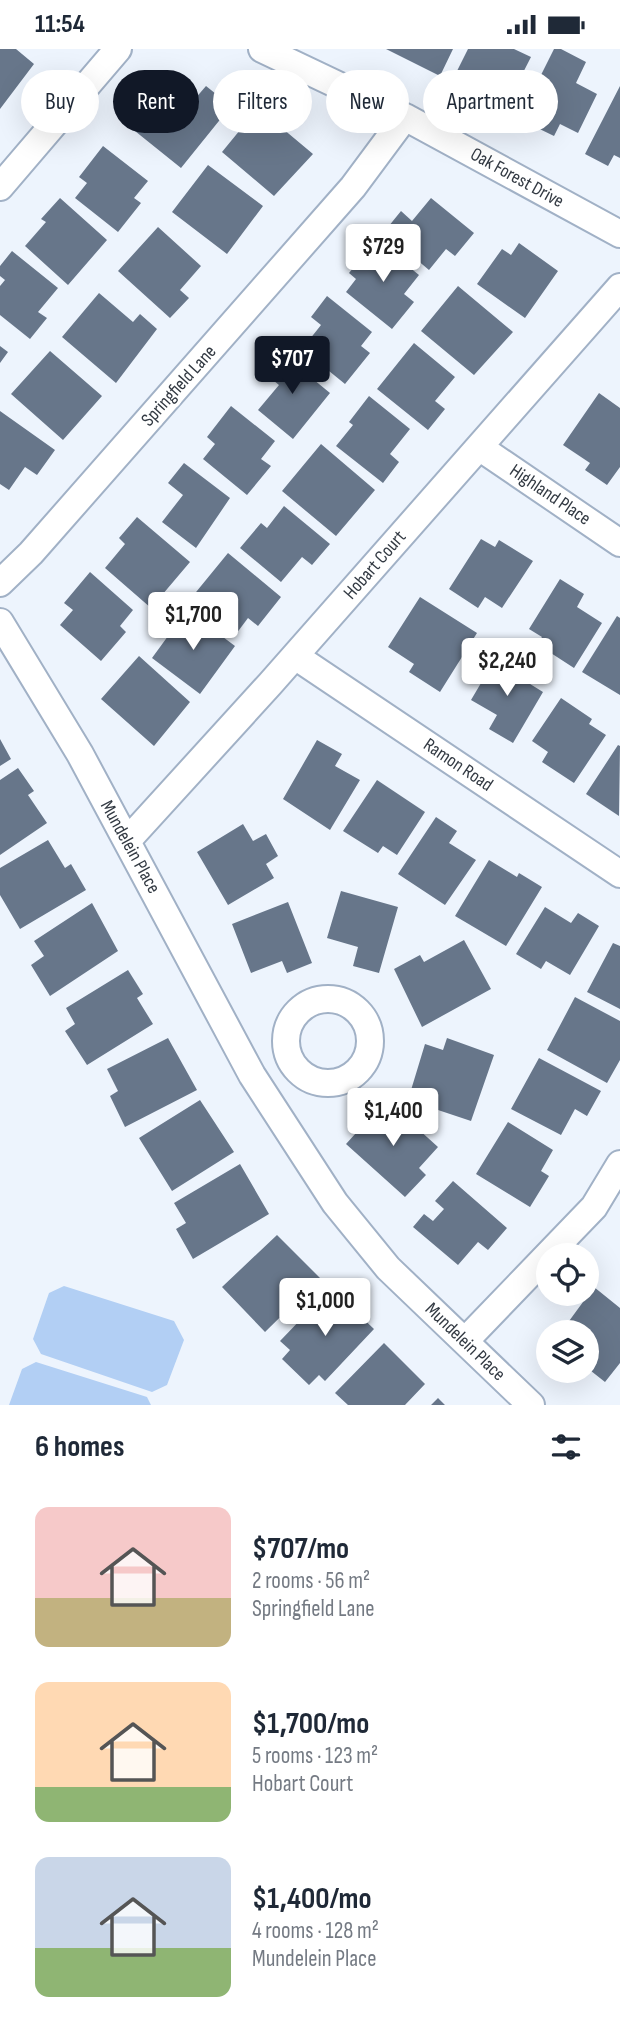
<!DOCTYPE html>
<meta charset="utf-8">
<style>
:root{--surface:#fff;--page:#f2f2f3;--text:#1f2937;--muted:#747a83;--accent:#111827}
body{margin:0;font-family:"Sofia Sans Condensed",sans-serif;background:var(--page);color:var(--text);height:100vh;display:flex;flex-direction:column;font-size:26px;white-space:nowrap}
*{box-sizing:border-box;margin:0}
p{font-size:23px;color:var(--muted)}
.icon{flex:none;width:38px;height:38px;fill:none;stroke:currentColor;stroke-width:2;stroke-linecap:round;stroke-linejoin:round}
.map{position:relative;height:1356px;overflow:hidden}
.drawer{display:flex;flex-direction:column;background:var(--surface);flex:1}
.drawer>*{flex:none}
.hud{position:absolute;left:21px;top:21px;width:579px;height:63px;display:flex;gap:14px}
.tools{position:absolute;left:536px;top:1194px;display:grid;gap:14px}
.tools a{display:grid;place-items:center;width:63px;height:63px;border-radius:50%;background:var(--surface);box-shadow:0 7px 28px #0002;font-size:35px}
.price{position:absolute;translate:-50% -60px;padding:0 16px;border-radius:7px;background:#fff;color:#222;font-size:23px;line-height:46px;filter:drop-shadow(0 2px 4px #0008)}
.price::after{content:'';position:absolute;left:50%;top:42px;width:21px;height:16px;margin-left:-10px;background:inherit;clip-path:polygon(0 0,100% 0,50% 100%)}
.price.active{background:var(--accent);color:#fff}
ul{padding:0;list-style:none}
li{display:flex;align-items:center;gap:21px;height:175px;padding:0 35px}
li span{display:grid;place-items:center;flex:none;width:196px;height:140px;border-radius:14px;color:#555}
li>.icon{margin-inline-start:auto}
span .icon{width:84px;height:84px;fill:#fffc;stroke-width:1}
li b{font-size:30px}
h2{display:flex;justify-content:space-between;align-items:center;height:84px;padding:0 35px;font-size:30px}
.tag{padding:0 24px;border-radius:32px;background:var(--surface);box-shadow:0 7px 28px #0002;font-size:24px;line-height:63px}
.tag.active{background:var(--accent);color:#fff}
.status{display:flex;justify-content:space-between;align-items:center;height:49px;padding:0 35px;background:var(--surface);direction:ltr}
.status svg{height:19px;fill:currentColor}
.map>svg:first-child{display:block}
</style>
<div class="status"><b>11:54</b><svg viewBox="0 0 49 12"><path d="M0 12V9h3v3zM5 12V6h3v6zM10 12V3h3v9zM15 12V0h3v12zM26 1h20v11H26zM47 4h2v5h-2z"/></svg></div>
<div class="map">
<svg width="620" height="1356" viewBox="0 0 620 1356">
<rect width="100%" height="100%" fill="#edf4fd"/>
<path fill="#b2cff4" d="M64,1237l110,35 10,19 -17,45 -15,7 -111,-38 -8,-15 16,-46z
M36,1313l111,35 4,8h-142l13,-36z"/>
<path fill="#67768a" d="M0,0h16l18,15 -34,45z
M386,0h67l-13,27z
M468,0h46l17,8 -22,43 -18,-9 -5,12 -36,-18z
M554,0h7l25,13 -10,21 21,11 -19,39 -18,-9 -6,12 -35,-17z
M175,36l19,15 12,-14 25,20 -50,62 -56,-45 18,-22 11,9z
M620,37v72l-6,-3 -6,11 -23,-12z
M258,59l55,46 -39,42 -52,-44z
M103,97l45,35 -14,17 7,5 -23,29 -43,-34 12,-15 -8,-6z
M208,116l55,41 -36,48 -55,-42z
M60,149l47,42 -39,45 -43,-39 21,-24 -5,-3z
M431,149l43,35 -19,23 -9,-7 -17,21 -45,-38 17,-21 11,10z
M158,178l43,39 -21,24 9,8 -19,20 -52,-47z
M376,191l43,35 -15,19 10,8 -22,27 -46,-37 10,-13 -7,-6z
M519,194l39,28 -33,47 -48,-34 25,-35 9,6z
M12,202l46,37 -20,24 9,6 -17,21 -30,-24v-29l5,-6 -5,-4v-10z
M458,237l55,46 -39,43 -53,-44z
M99,244l34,29 7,-8 17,15 -41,54 -54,-46z
M327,247l45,36 -11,14 9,7 -25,31 -43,-35 19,-24 -10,-8z
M414,294l41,34 -20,24 10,8 -17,21 -51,-41z
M0,297l8,6 -8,11z
M50,302l52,45 -39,44 -52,-46z
M280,303l50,41 -37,46 -35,-29 21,-25 -16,-13z
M599,344l21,15v59l-13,18 -22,-15 5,-7 -27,-18z
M369,347l41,33 -20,25 9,8 -16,21 -47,-37 17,-21 -4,-3z
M231,357l44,35 -14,18 10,7 -24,29 -44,-36 12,-15 -8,-7z
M0,362l55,39 -18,25 -12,-8 -16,23 -9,-6z
M321,395l54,46 -39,46 -54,-45z
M184,414l46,35 -34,50 -34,-26 21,-27 -15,-12z
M284,457l46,38 -18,21 -10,-8 -21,25 -41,-34 21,-25 6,5z
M137,468l53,45 -39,46 -46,-40 20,-24 -6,-6z
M481,490l14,8 4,-7 34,21 -31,47 -17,-11 -7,11 -29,-19z
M228,504l53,44 -23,29 -10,-8 -12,16 -44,-37z
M90,523l43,38 -13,16 6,6 -25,29 -41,-36 13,-15 -9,-7z
M560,530l24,15 -7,13 25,16 -28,45 -37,-24 5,-7 -13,-8z
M420,548l57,36 -37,59 -31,-20 5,-8 -26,-17z
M187,561l48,36 -35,48 -48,-36z
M617,567l3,2v77l-38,-23z
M139,607l51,46 -36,44 -53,-47z
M497,607l29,16 -4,7 21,13 -30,51 -24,-14 8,-14 -26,-15z
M561,649l31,21 -3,5 17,11 -32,48 -32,-21 6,-10 -16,-11z
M0,690l11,20 -11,7z
M317,691l25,14 -7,12 25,14 -30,50 -47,-31z
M618,696l2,1 -1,70 -33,-22z
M18,719l16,23 -6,4 19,28 -47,32v-75z
M377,731l48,32 -28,43 -14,-9 -5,7 -35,-22z
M436,768l21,14 -8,12 27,17 -31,45 -47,-31z
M243,775l10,17 13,-7 12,22 -12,8 8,14 -46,27 -31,-53z
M48,791l17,28 6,-4 15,26 -66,39 -20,-34v-27z
M489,811l28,17 2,-4 23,14 -36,59 -51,-30z
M341,842l57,16 -19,66 -26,-7 5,-19 -31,-9z
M288,853l24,61 -25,10 -5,-12 -31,12 -19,-49z
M92,854l26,48 -68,45 -19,-31 13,-9 -10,-15z
M545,858l26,16 7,-10 21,13 -29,49 -24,-14 -5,8 -25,-15z
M464,891l27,49 -69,38 -28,-58 26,-14 4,7z
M613,894l7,3v63l-33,-17z
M128,921l15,24 -6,4 16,26 -66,41 -22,-34 10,-7 -9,-16z
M575,948l45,24v39l-13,23 -60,-33z
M168,989l29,52 -72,37 -15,-31 8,-5 -11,-22z
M447,989l47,17 -23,66 -63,-21 17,-56 18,6z
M539,1009l62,33 -14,25 -12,-7 -14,26 -50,-26z
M200,1051l34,52 -62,39 -33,-53z
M386,1051l52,47 -19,21 7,7 -21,22 -59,-53z
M508,1073l45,28 -12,21 8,5 -19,31 -54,-33z
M240,1115l29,50 -76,45 -17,-30 10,-6 -12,-20z
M453,1132l54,47 -19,22 -10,-8 -20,23 -45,-38 11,-13 9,7 11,-12 -9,-8z
M277,1186l43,43 -55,54 -43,-45z
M594,1238l26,21v55l-15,19 -19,-15v-35h-25z
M331,1239l43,41 -49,52 -6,-6 -10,10 -27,-26 8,-9 -10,-9z
M384,1294l41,41 -20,21h-57l-13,-12z
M438,1349l7,7h-14z"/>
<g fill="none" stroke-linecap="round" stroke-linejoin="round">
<g stroke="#a1b1c6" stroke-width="30">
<path id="street" d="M262,0l143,68 215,117
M0,138l118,-138
M479,398l141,96
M0,534l31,-30 322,-366 52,-70
M0,573l80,132 172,321 83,128 53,65 143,137
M295,607l325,218
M127,792l143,-157 350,-397
M286 992a42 42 0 1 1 84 0a42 42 0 1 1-84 0Z
M465,1292l129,-134 26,-43"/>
</g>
<use href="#street" stroke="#fff" stroke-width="26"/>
</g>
<g text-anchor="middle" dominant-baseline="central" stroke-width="7" stroke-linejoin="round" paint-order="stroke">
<g font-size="19" fill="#333a43" stroke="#fff">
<text transform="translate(517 129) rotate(29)">Oak Forest Drive</text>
<text transform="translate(179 337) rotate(-48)">Springfield Lane</text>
<text transform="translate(550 446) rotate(34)">Highland Place</text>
<text transform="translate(375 516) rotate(-49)">Hobart Court</text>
<text transform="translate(458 716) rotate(34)">Ramon Road</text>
<text transform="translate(130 798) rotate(61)">Mundelein Place</text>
<text transform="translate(465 1293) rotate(44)">Mundelein Place</text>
</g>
</g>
</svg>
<div class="tools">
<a><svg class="icon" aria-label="locate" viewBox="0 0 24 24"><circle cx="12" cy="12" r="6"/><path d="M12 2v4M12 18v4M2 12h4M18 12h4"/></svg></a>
<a><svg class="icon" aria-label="layers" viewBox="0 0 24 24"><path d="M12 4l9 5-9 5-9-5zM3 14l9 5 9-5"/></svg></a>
</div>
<b class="price" style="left:383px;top:235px">$729</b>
<b class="price active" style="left:292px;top:347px">$707</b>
<b class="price" style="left:193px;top:603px">$1,700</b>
<b class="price" style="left:507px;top:649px">$2,240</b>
<b class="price" style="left:393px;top:1099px">$1,400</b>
<b class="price" style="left:325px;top:1289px">$1,000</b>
<div class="hud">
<a class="tag">Buy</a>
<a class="tag active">Rent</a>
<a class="tag">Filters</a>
<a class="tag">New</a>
<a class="tag">Apartment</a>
</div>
</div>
<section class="drawer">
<h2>6 homes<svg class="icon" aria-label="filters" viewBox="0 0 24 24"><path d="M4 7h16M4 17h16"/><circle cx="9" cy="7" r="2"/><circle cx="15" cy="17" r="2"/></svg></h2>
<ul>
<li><span style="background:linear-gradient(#f6c9c9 65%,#c2b280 0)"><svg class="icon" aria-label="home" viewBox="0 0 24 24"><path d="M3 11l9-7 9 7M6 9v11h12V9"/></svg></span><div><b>$707/mo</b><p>2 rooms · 56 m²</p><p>Springfield Lane</p></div></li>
<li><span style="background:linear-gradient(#ffd9b3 75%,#8fb573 0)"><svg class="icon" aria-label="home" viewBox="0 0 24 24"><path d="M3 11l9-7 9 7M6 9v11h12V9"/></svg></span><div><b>$1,700/mo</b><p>5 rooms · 123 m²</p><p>Hobart Court</p></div></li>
<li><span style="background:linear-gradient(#c9d6e8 65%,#8fb573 0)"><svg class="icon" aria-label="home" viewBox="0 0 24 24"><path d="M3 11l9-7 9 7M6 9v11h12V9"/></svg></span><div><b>$1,400/mo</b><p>4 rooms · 128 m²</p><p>Mundelein Place</p></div></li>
</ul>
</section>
